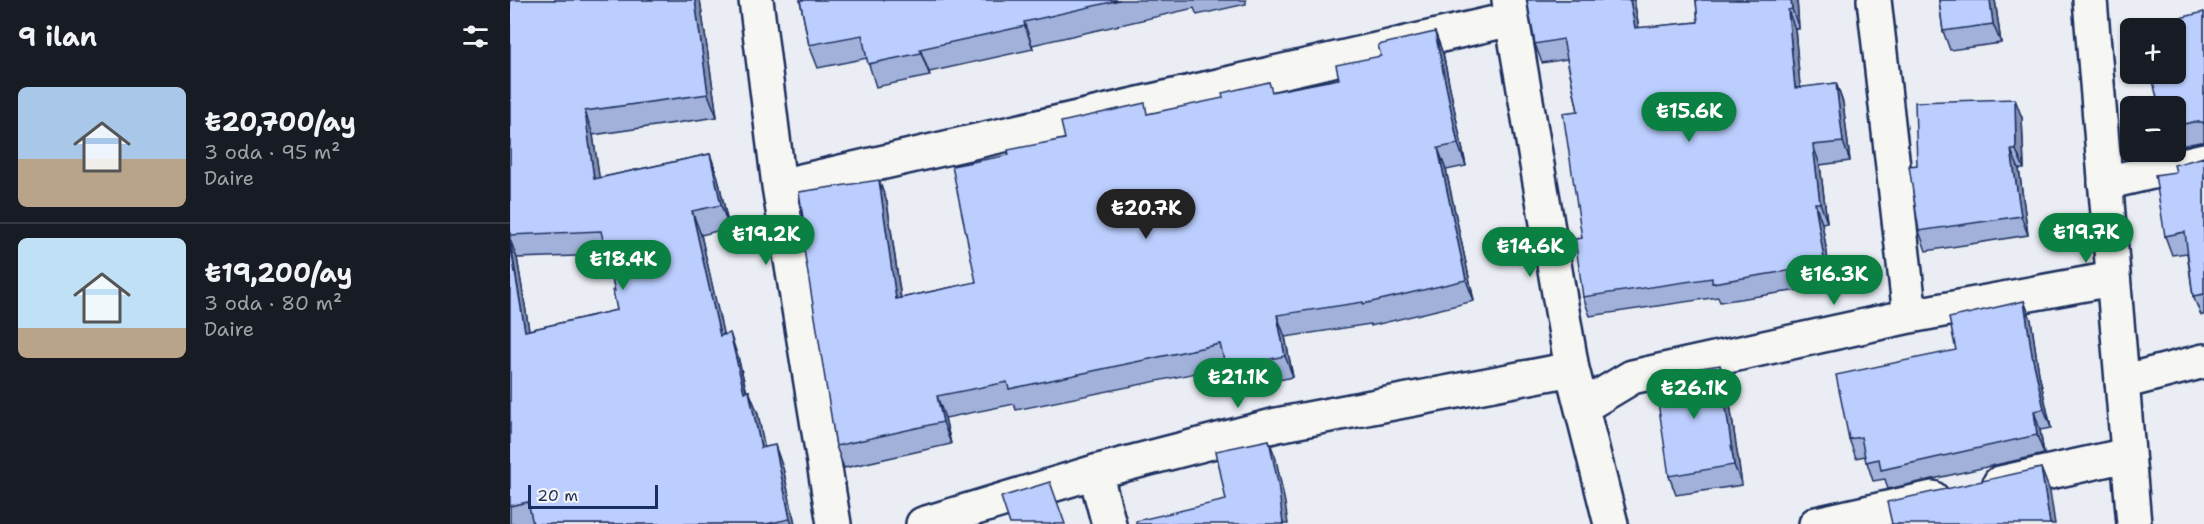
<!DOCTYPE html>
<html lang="tr">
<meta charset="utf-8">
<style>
:root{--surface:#171b24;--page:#242831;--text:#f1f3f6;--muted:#9ea1a6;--line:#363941;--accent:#0b8043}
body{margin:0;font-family:"Shantell Sans",sans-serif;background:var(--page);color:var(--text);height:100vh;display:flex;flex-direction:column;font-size:22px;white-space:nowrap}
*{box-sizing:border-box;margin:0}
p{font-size:20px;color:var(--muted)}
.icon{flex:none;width:33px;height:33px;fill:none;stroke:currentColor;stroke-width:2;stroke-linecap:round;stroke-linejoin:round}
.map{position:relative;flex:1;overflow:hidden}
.details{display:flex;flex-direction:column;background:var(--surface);width:510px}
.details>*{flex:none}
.buttons{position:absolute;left:1610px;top:18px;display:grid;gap:12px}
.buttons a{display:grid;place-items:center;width:66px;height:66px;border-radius:9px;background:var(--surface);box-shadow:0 2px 4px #0004;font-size:30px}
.scale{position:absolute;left:18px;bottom:15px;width:130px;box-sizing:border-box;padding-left:6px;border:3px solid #1b2f5e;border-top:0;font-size:16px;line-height:21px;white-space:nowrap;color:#1b2f5e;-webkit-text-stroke:4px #f6f6f2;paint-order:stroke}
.price{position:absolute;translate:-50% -51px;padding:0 14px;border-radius:21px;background:var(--accent);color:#fff;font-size:20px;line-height:39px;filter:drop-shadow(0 2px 3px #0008)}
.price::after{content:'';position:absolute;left:50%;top:36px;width:18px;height:14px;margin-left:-9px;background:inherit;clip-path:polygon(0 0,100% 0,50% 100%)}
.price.selected{background:#222;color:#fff}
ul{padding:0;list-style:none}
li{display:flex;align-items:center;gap:18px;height:150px;padding:0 18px}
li+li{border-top:2px solid var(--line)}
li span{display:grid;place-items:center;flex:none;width:168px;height:120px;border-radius:9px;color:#555}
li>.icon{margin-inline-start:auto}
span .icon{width:72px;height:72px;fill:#fffc;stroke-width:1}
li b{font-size:26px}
h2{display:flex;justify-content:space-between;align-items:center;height:72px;padding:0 18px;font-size:26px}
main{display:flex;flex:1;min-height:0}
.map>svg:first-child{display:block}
</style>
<main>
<section class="details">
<h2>9 ilan<svg class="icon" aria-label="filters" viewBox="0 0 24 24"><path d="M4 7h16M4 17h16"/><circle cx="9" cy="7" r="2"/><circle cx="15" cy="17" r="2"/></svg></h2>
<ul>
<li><span style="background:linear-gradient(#a9c7e8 60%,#b9a48a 0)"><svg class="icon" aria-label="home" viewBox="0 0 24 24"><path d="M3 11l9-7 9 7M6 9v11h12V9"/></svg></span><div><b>₺20,700/ay</b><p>3 oda · 95 m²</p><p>Daire</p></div></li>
<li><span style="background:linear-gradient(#bfe0f5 75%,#b9a48a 0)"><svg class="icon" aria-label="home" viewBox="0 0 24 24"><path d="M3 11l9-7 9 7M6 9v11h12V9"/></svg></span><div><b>₺19,200/ay</b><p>3 oda · 80 m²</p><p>Daire</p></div></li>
</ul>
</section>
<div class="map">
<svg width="1694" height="524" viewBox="0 0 1694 524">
<rect width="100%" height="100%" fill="#eaeef4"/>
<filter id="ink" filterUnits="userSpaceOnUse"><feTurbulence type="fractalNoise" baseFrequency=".0167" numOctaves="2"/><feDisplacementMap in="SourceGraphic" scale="12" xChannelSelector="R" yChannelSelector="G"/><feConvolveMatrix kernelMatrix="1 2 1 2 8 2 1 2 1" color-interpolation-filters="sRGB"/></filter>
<g filter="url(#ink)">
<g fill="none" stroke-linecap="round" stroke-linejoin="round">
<g stroke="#1b2f5e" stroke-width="38">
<path id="minor" d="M246,0l23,186 55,338
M1364,0l36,316
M1002,19l60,350 39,155
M1595,183l99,-23
M269,186l733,-167 -3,-19
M1612,382l82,-21
M1072,407l50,-30 278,-61 202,-37
M585,472l14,52
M1490,483l127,-28
M413,524l172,-52 182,-47 295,-56
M1306,524l116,-26"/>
</g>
<g stroke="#1b2f5e" stroke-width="38">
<path id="tertiary" d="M1580,0l44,524"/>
</g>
<use href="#minor" stroke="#f6f6f2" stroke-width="33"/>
<use href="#tertiary" stroke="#f6f6f2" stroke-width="33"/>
</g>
<path fill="#a1b1da" stroke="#1b2f5e" stroke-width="1.5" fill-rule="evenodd" d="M0,0h190l17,117 -124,18 6,43 111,-24 8,24 11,50 -28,7 22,100 15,22 9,35 2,-1 9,23 6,33 19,21 12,56h-285zM97,255l8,36 2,19 -88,20 -12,-72z
M290,0h446v4l-49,11 -3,-7 -162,37 1,4 -104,23 1,4 -54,11 -9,-29 -49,10 -9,-23z
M1017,0h107l5,28 59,-6 -2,-22h101l2,29h-4l5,59 36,-5 7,20 7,58 -30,4 7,57 -5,1 10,62 -112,17 -2,-5 -128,19 -7,-19 -1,-59 -4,-127 -11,-52 -25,4 -7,-19z
M1429,0h56l6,43 -51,7 -7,-19z
M1694,12v130h-4l-25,5v-41z
M925,32l8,22 23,112 -20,4 28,131 -103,25 -1,-2 -85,13 8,40 -60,13 -8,-23 -209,43 -2,-6 -69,14 6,26 -107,24 -8,-22 -31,-215 82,-29 14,96 75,-16 33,-127 56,-16 84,-25 124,-22 66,-13 42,-23z
M1512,118l2,51h-5l9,66 -102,16 -7,-20z
M1694,157v158h-3l-8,-19 -6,-43 -15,2 -7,-19 11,-64z
M1514,301l7,19 8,54 12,54 -11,2 4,24 -156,35 -3,-10 -12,2 -8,-25 -9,2 -7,-19 107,-89z
M1217,385l15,100 -66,10 -7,-19z"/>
<path fill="#8390b2" stroke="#1b2f5e" stroke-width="1.5" d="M185,0h5l17,117 -9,-23z
M1120,0h4l8,48 -7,-20z
M1281,0h6l2,29 -7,-20z
M1480,0h5l6,43 -8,-19z
M1278,10l7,19 7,79 -7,-20z
M514,22l8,23 1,4 -8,-23z
M925,32l8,22 23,112 -8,-22z
M410,49l9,23 1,4 -9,-23z
M1326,83l7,20 7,58 -7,-19z
M1505,99l7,19 2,51 -8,-19z
M75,111l8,24 10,67 -9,-23z
M1303,145l7,20 7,57 -7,-19z
M928,148l8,22 28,131 -8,-21z
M1501,150l8,19 9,66 -7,-19z
M200,154l8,24 11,50 -8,-23z
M369,180l8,22 17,119 -8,-22z
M1305,203l7,20 10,62 -7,-20z
M182,211l9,24 28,124 -9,-23z
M0,239l7,19 16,96 -8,-23z
M1514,301l7,19 8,54 12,54 -7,-19 -12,-54z
M767,315l8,22 8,40 -8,-21z
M220,333l8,24 14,58 -8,-23z
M1210,365l7,20 15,100 -8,-20z
M239,391l9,23 11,57 -8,-23z
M427,396l8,22 6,26 -8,-22z
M1524,411l6,19 4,24 -7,-19z
M759,440l7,19 9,44 3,21h-5z
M265,445l8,23 12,56h-3l-2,-5z
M1531,468l9,23 5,33h-5z"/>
<path fill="#bbcefe" stroke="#1b2f5e" stroke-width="1.5" d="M0,0h185l13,94 -123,17 9,68 116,-25 11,51 -29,6 28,125 10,-3 14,59 5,-1 12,57 14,-3 15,74 -24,5h-233l-5,-22 -18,4v-263l15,88 92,-21 -4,-19h2l-14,-60 -91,4z
M290,0h320l-96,22 1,4 -105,23 1,4 -53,11 -6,-29 -53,10z
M1017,0h103l5,28 63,-6 -2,-22h95l1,9 -4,1 7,78 41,-5 7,59 -30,3 7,58h-5l10,62 -113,18v-5l-129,19 -8,-58 7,-1 -19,-125 15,-2 -15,-72 -28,5z
M1429,0h51l3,24 -50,7z
M1694,12v112l-2,-2h-9l-18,4v-20h-16l-8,-32h24v-46h-35z
M925,32l23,112 -20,4 28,132 -103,24v-2l-86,13 8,41 -59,12 -6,-24 -211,45 -2,-7 -70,14 6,26 -107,24 -35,-215h4l-6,-39 80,-12 17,119 80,-17 -24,-116 57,-11 -1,-5 57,-11 -4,-17 84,-19 2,11 76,-16 -1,-5 47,-11 3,10 67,-13 -3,-14 45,-9 -3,-11z
M1505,99l1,51h-5l10,66 -102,15 -10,-65 8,-1 -2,-63z
M1694,157v137l-11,2 -8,-64 -20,4 -10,-61 21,-3 -2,-7z
M1514,301l8,54 12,54 -10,2 3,24 -156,35 -2,-11 -13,3 -5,-25 -12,2 -13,-64 120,-25 -7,-32z
M1210,365l14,100 -65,11 -15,-101z
M759,440l9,43 5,41h-147v-3l90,-21 -10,-49z
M1531,468l9,56h-158l-5,-22z
M540,482l15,42h-55l-9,-27z"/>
</g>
</svg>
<div class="buttons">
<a>+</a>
<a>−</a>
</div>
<div class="scale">20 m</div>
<b class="price" style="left:1179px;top:143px">₺15.6K</b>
<b class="price selected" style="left:636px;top:240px">₺20.7K</b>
<b class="price" style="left:1576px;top:264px">₺19.7K</b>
<b class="price" style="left:256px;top:266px">₺19.2K</b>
<b class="price" style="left:1020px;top:278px">₺14.6K</b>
<b class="price" style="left:113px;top:291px">₺18.4K</b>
<b class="price" style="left:1324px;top:306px">₺16.3K</b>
<b class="price" style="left:728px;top:409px">₺21.1K</b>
<b class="price" style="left:1184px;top:420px">₺26.1K</b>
</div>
</main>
